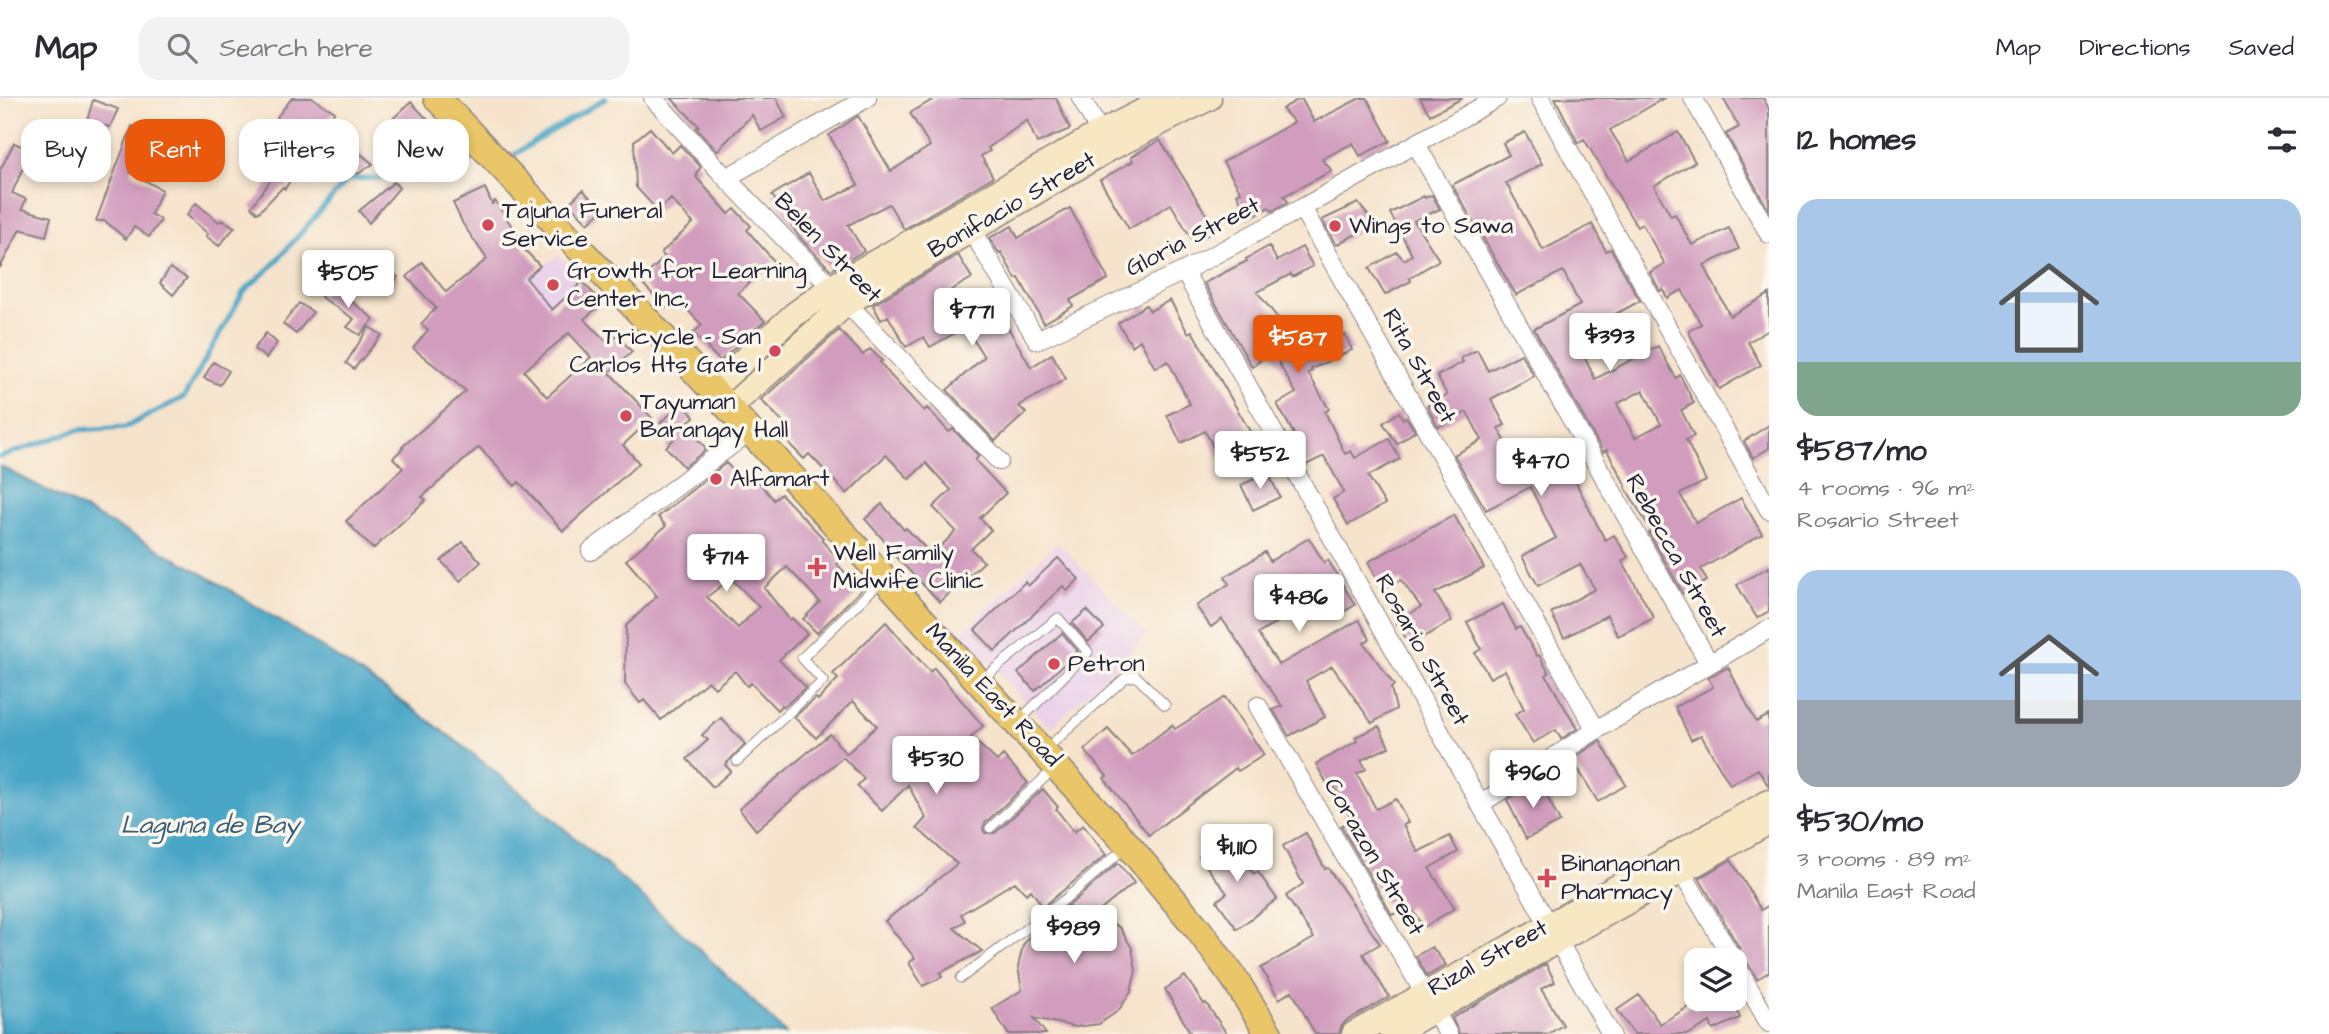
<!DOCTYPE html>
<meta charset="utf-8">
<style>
:root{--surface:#fff;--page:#f2f2f3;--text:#2b2b33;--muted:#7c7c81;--line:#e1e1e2;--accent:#ea580c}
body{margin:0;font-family:"Architects Daughter",sans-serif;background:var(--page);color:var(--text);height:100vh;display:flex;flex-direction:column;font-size:26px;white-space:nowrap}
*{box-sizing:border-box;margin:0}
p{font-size:23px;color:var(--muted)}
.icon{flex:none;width:38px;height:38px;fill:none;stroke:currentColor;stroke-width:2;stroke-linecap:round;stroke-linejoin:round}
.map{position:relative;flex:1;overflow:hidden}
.drawer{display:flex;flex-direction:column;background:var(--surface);width:560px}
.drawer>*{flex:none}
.hud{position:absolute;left:21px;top:21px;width:665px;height:63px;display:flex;gap:14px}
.buttons{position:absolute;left:1684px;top:850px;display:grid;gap:14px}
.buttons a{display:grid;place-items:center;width:63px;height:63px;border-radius:14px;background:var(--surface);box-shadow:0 4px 10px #0003;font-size:35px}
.price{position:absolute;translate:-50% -60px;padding:0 16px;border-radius:7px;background:#fff;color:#222;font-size:23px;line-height:46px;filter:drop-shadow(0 2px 4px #0008)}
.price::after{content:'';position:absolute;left:50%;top:42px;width:21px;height:16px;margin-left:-10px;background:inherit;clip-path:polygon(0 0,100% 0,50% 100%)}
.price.selected{background:var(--accent);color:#fff}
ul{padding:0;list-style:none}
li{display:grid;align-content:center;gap:14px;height:371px;padding:0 28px}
li span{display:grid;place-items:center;height:217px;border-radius:21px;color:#555}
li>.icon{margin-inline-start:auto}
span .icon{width:126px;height:126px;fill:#fffc;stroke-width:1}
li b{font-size:30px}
h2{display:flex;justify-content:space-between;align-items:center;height:84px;padding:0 28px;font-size:30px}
.chip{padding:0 24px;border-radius:21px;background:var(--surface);box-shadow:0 4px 10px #0003;font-size:24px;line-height:63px}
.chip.selected{background:var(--accent);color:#fff}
header{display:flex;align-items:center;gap:42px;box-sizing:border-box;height:98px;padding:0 35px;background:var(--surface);border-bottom:2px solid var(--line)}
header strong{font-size:33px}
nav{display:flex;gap:38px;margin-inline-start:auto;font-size:24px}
.search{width:490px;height:63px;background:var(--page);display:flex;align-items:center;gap:18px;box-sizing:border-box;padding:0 24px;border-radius:21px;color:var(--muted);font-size:26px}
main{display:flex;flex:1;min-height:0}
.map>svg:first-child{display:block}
</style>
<header>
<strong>Map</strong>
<div class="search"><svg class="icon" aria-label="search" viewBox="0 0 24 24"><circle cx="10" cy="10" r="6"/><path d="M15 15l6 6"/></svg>Search here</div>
<nav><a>Map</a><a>Directions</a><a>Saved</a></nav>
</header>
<main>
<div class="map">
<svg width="1769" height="936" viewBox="0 0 1769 936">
<rect width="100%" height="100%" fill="#fbf7ec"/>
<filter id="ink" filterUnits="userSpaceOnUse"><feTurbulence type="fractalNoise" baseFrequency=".0143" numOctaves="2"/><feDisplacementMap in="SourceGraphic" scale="14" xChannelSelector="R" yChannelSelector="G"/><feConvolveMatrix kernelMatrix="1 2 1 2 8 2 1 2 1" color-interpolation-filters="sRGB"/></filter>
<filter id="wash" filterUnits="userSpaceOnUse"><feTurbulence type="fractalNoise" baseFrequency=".00686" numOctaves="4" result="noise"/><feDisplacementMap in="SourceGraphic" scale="28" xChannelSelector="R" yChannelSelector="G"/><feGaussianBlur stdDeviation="1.57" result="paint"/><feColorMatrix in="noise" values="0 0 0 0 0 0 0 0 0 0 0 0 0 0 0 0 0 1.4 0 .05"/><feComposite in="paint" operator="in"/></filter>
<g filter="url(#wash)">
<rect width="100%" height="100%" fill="#f6e3cb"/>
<path fill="#ebd1eb" d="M559,157l20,24 -38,35 -3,-23 -12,-13z
M1057,444l90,93 -96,93 -90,-95z"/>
<path fill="#49a6c7" stroke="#366481" stroke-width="2" d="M0,368c86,45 174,88 256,140 77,48 156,99 227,156 104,83 209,177 303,272h-786z"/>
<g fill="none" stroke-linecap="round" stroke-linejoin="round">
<path stroke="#49a6c7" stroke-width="5" d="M515,56l91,-56
M0,359l78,-27 48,-3 58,-30 60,-106 27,-24 77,-88 55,-1 63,-19"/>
</g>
<g id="blocks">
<path fill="#d19cbe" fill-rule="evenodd" d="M292,0h20l23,14 -31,35 -18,-6 8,-10 -17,-14z
M671,0h105l10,19 -25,14 -9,-16 -35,36 -21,-23 3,-2z
M936,0h120l14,31 -33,14 -10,-23 -39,28 2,3 -9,5 12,21 -89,52 -15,-25 -41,21 16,26 -33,19 -30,-31 -29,-44 37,-22 16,28 33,-16 -29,-50 29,-19 33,55 39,-25 -20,-33z
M1301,0l13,24 46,-24h7l23,43 -30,15 -7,-13 -31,16 10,12 -48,25 4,6 -16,9 -3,-4 -20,11 -12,-24 4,-2 -18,-30 71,-40 -12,-13z
M1420,0h43l-33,17z
M1555,0h109l-54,32 19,31 49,-29 17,30 -41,24 17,30 4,-2 17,31 37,-17 10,21 -35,16 26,51 39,-22v36l-21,12 13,23 -42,24 -31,-58 13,-7 -19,-34 -15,8 -4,-9 -3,2 -10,-19 15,-8 -23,-40 -5,3 -53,-88 -6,4z
M1723,0h40l6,11v102l-43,-77 13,-7z
M93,2l25,9 -8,18 -10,-2 -16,51 -49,-19 8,-24 16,6 2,-4 20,6z
M411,4l20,21 -27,19 -17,-18z
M132,28l16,8 -18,38 32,18 -11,24 10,6 -12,17 -15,-10 -8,12 -21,-18h-9z
M650,30l22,25 8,-8 21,22 -5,6 2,2 -2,2 33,37 6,-5 16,17 -4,4 27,31 -36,32 27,28 -45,40 -27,-28 9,-8 -26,-27 -10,10 -26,-27 25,-24 -4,-4 32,-30 -22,-24 -13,12 -22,-24 -2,-46z
M1525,34l17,32 -36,19 37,67 49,-26 14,27 5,-2 29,52 -53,28 1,2 -13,7 20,41 63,-33 18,32 4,-3 14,28 -13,7 13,26 -8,4 20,41 -26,13 16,29 45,-25 21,36 -61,35 6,12 -24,13 -34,-61 3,-1 -27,-45 1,-1 -19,-36 -4,2 -69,-123 46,-24 -17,-34 -47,24 -64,-110 57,-30 -6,-12zM1643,292l18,34 -26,14 -18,-34z
M450,39l19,20 -61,14z
M1160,42l56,90 -22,13 -23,-39 -42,25 -29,-49 33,-19 -2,-4z
M14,45l17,7 -19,43 14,6 -4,10 29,8 -5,19 -26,-7 -20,39v-98z
M307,49l2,2 -3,6 13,11 -14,15 -11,-7 -9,15 -2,-2 -25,26 -7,-6 23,-31z
M356,52l17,14 -15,10 -14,-11z
M394,84l5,6 -30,35 -10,-12z
M485,90l7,16 3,-3 30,45 -2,2 17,18 -14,12 26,32 30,-28 21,21 -19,16 24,24 9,-8 15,17 -23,20 43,46 -29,27 16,18 -76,68 -44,-49 -4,4 -36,-39 -57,50 4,3 -53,49 -27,-28 57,-53 -10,-10 10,-10 -1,-1 64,-56 -53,-43 15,-18 -7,-6 15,-16 -29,-31 15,-15 24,30 41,-33 -24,-35 -10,-21zM569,235l22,24 -44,40 -23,-26z
M583,92l19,20 -14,13 -19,-20z
M1432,97l8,14 -26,12 25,39 -29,18 1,3 -26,14 -16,-27 28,-16 7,8 8,-5 -22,-42 34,-17 1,2z
M196,105l23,19 3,-2 13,7 -16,19 -13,-10 2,-2 -21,-19z
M1358,105l17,21 -39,21 -14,-25z
M1070,110l38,71 -38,21 3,6 -29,17 -25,-45 -3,1 -15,-27 -2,1 -10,-15 23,-12 6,12z
M1269,148l8,15 25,-14 11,19 -21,11 -1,-3 -34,18 36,45 10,18 42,-21 7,16 -41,19 1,2 -4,2 21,36 -4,3 20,42 6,-3 4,7 34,-19 11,20 -32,17 17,28 -37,21 -15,-26 11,-7 -20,-36 -18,9 -15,-30 3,-1 -17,-30 19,-11 -24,-42 -20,16 -48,-84 43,-22 -1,-2z
M958,157l14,23 -26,15 19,32 31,-18 35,60 21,-13 14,25 -47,27 7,7 -31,28 -48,-51 37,-33 -18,-30 -36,20 -6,-10 -18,10 -18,-31 -7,4 -8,-15z
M384,168l14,11 -9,14 -15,-13z
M170,170l17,10 -14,17 -13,-12z
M329,186l45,35 -14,16 -13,-8 7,-8 -33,-22z
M1170,202l18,33 4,-2 63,109 -36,18 -14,-27 -24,12 -14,-28 23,-11 -22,-43 -13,7 -15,-28 -8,6 -14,-23 28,-18 4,6z
M299,205l14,9 -17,22 -13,-10z
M369,229l13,8 -28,34 -8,-6z
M839,232l24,25 7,-6 12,12 -2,1 11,14 33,35 3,-3 22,24 4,-3 26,27 -4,4 31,33 -26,25 11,12 -20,19 13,13 -44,40 -54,-55 2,-2 -23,-26 17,-15 22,26 2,-2 26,27 24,-24 -23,-24 18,-17 -25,-27 -17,16 -23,-24 -39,39 -38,-40 -5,5 -25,-26 8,-7 -26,-26z
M266,235l11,10 -11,15 -12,-9z
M1477,252l11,21 33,-17 13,22 -43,23 14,26 -7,3 21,38 52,-24 12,20 -13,9 35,69 9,-5 14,22 -6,4 32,57 -36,18 -11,-21 -43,23 -13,-25 44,-24 -15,-25 -42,22 -16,-30 34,-18 -26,-51 -44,23 -32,-55 28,-15 -15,-28 -29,15 -11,-21 20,-11 -10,-19 26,-14 -2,-4z
M213,264l16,9 -9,14 -16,-7z
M683,305l11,14 -10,8 23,24 -23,18 -18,-20 8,-8 -14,-16z
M1399,314l4,7 3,-2 9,14 -18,13 -14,-21z
M1769,327v23l-16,10 -9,-17z
M726,365l17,18 9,-7 22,26 7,-6 42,44 -2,2 20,21 -4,3 24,26 -44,43 -14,-14 17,-17 -33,-35 -23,21 26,32 2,-2 15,16 -28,26 27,27 -22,20 -2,-2 -5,5 -26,-27 -4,3 -12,-15 -20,17 -7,-7 -47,39 -17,-20 -4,3 -15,-19 1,-58 31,-30 -31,-36 40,-34 -8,-9zM731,480l28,29 -21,21 -31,-31z
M1268,375l12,24 -27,13 -12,-25z
M1454,417l30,53 -49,25 17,28 -42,24 -14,-23 25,-15 -20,-27 -19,9 -14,-27z
M1309,440l15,25 4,-3 27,45 -15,9 -13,-23 -69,43 21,31 80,-45 11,19 -6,4 30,42 -3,3 5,21 -24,14 -40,-57 -26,15 19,36 -36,19 -16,-26 9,-4 -60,-87 -11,8 -15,-21 33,-22 -4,-7 40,-25 5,9z
M463,444l18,20 -21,19 -19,-20z
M1058,460l21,21 -12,12 -4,-5 -68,65 -20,-21 50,-48 3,4z
M1769,469v44l-12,7 -20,-33z
M1503,506l13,25 4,-2 17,29 2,-1 10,18 -3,2 31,54 -16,10 -5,-9 -23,13 -18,-29 9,-5 -19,-39 -15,8 -15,-25 6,-4 -14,-27z
M1087,512l17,18 -16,14 -16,-19z
M886,524l44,50 4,-4 49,58 -12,11 26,24 6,-6 25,28 -43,40 -2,6 2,4h10l48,-44 15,18 -2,2 18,23 9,-7 23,30 -63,52 -12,-17 -5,4 -11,-12 -54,32 4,7 -11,7 28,23 -42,22 2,4 -19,9 -14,-23 6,-5 -30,-37 72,-57 -40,-36 9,-10 -18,-33 -26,26 -25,-25 7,-7 -21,-22 -87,73 -17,-21 91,-75 16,20 31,-28 -24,-25 -37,37 -22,-21 22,-19 2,2 20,-21 -5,-5z
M1062,535l16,18 -43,40 -17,-18z
M1728,569l28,55 13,-7v72l-11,-18 -28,16 -29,-50 -10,5 -16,-33 38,-20 -5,-9z
M1225,599l39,58 -26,16 -2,-3 -87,67 -45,-57 3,-2 -23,-26 24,-21 24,27 40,-31 3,4z
M721,620l24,26 -20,21 6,6 -18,16 -26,-28 21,-19 -6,-5z
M1379,628l10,21 -28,13 5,9 -9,5 19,35 20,-10 12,24 -5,2 15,27 32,-16 8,16 -29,16 26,40 -31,19 -14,-21 -18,9 -51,-89 11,-6 -18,-34 -4,3 -14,-25 41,-23 -2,-4z
M1600,643l26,44 -28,17 -26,-43z
M1539,682l21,42 -34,17 -19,-39z
M1306,735l19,36 3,-1 52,76 -17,10 26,43 -43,24 -5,6 -2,7h-24l-23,-43 -13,8 -18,-31 53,-30 -28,-42 17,-12 -20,-38z
M1225,739l29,37 4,-2 19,27 -40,30 -20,-28 10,-8 -28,-36z
M1731,762l30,50 8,-5v67l-12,7 -58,-101z
M1118,765l16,20 -37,30 23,15 12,20 4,22 -5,22 -13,19 -19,13 -23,3 -42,-9 12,16h-38l-16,-26 30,-18 -4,-23 5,-22 9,-12 41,-31z
M1432,849l14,18 -19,11 -11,-20z
M1546,866l9,18 -14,7 22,36 -15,9h-89l-7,-16z
M1185,878l19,28 2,-1 21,31h-36l-26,-45z
M1639,897l21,29 32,-19 2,6 27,-12h11l8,19 -27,12 -3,-8 -21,12h-55l-17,-24z"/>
</g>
</g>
<g filter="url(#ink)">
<use href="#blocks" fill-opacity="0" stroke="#8c8283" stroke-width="2"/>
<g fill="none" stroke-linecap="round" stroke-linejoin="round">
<g stroke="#8c8283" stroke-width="11">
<path id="lane" d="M981,582l77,-62 30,34 -69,69
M1045,652l80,-72 11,-2 29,29
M737,663l86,-80 -21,-23 81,-79
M990,730l64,-59
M961,880l107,-81 59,-51"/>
</g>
<g stroke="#8c8283" stroke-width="20">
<path id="street" d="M653,0l73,80 273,283
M1081,0l25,45
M1540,0l229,412
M1693,0l76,136
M1416,46l293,519
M726,80l141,-80
M1302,110l294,522
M966,123l71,119 147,-69 118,-63 195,-110
M1184,173l296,533 131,230
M591,453l159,-120
M1258,608l190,328
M1480,706l116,-74 173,-101
M1675,763l59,100
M1734,864l35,61"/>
</g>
<g stroke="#8c8283" stroke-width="27">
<path id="secondary" d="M712,291l83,-75 37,-27 268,-154 69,-35
M729,310l118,-105 262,-154 100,-51
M1354,936l415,-232
M1392,936l377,-212"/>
</g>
<g stroke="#8c8283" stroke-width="29">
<path id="primary" d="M437,0l258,273 433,474 70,84 36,49 35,56"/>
</g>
<use href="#lane" stroke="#fff" stroke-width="9"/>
<use href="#street" stroke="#fff" stroke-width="18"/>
<use href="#secondary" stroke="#f7e8c3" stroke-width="24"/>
<use href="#primary" stroke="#eac669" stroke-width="26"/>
</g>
</g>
<g fill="#d1495b" stroke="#fbf7ec" stroke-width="2.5">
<circle cx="488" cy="127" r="7"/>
<circle cx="1335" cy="128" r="7"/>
<circle cx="553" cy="187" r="7"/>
<circle cx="775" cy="253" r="7"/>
<circle cx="626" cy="318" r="7"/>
<circle cx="716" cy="381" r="7"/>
<path d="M813.5 458.5h7v7h7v7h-7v7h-7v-7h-7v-7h7z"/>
<circle cx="1054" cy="566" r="7"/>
<path d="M1543.5 769.5h7v7h7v7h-7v7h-7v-7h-7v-7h7z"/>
</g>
<g text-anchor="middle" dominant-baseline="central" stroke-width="7" stroke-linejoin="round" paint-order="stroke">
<g font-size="24" fill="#22223b" stroke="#fbf7ec">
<text transform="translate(1012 107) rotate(-30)">Bonifacio Street</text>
<text transform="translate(1193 139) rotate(-27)">Gloria Street</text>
<text transform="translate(828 150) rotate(46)">Belen Street</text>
<text transform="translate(1419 268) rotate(61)">Rita Street</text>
<text transform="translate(1676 458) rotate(61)">Rebecca Street</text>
<text transform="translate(1422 552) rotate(61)">Rosario Street</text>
<text transform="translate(993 597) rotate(47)">Manila East Road</text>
<text transform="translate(1374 759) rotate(60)">Corazon Street</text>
<text transform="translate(1488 860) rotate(-29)">Rizal Street</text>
</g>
<g font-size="24" fill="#22223b" stroke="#fbf7ec" text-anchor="start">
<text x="502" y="113">Tajuna Funeral<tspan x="502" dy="28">Service</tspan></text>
<text x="1349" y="128">Wings to Sawa</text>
<text x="567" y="173">Growth for Learning<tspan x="567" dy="28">Center Inc,</tspan></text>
<text x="761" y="239" text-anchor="end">Tricycle - San<tspan x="761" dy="28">Carlos Hts Gate 1</tspan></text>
<text x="640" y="304">Tayuman<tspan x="640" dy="28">Barangay Hall</tspan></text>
<text x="730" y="381">Alfamart</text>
<text x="833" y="455">Well Family<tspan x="833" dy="28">Midwife Clinic</tspan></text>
<text x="1068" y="566">Petron</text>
<text x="1561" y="766">Binangonan<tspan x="1561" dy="28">Pharmacy</tspan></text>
</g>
<g font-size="26" font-style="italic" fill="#345d7a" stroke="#fbf7ec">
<text x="210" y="727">Laguna de Bay</text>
</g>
</g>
</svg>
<div class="buttons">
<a><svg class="icon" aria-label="layers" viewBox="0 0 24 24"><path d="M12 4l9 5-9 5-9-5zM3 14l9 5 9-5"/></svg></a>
</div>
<b class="price" style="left:348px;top:212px">$505</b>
<b class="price" style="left:972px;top:250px">$771</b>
<b class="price" style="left:1610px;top:275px">$393</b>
<b class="price selected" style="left:1298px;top:277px">$587</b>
<b class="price" style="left:1260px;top:393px">$552</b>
<b class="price" style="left:1541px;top:400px">$470</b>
<b class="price" style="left:726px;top:496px">$714</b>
<b class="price" style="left:1299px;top:536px">$486</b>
<b class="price" style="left:936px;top:698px">$530</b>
<b class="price" style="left:1533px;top:712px">$960</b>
<b class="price" style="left:1237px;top:786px">$1,110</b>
<b class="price" style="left:1074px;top:867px">$989</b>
<div class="hud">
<a class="chip">Buy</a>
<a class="chip selected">Rent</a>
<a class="chip">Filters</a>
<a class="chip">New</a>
</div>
</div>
<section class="drawer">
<h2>12 homes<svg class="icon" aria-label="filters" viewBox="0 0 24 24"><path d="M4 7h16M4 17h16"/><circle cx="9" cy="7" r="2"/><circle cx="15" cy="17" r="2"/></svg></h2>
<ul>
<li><span style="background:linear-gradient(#a9c7e8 75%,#7fa58c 0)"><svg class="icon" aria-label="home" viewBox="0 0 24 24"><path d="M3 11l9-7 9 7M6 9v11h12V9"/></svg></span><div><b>$587/mo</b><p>4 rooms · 96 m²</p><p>Rosario Street</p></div></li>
<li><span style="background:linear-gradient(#a9c7e8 60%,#9aa5b1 0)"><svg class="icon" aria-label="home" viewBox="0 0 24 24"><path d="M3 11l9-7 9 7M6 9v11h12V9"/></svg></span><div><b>$530/mo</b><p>3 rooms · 89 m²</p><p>Manila East Road</p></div></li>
</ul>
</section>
</main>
